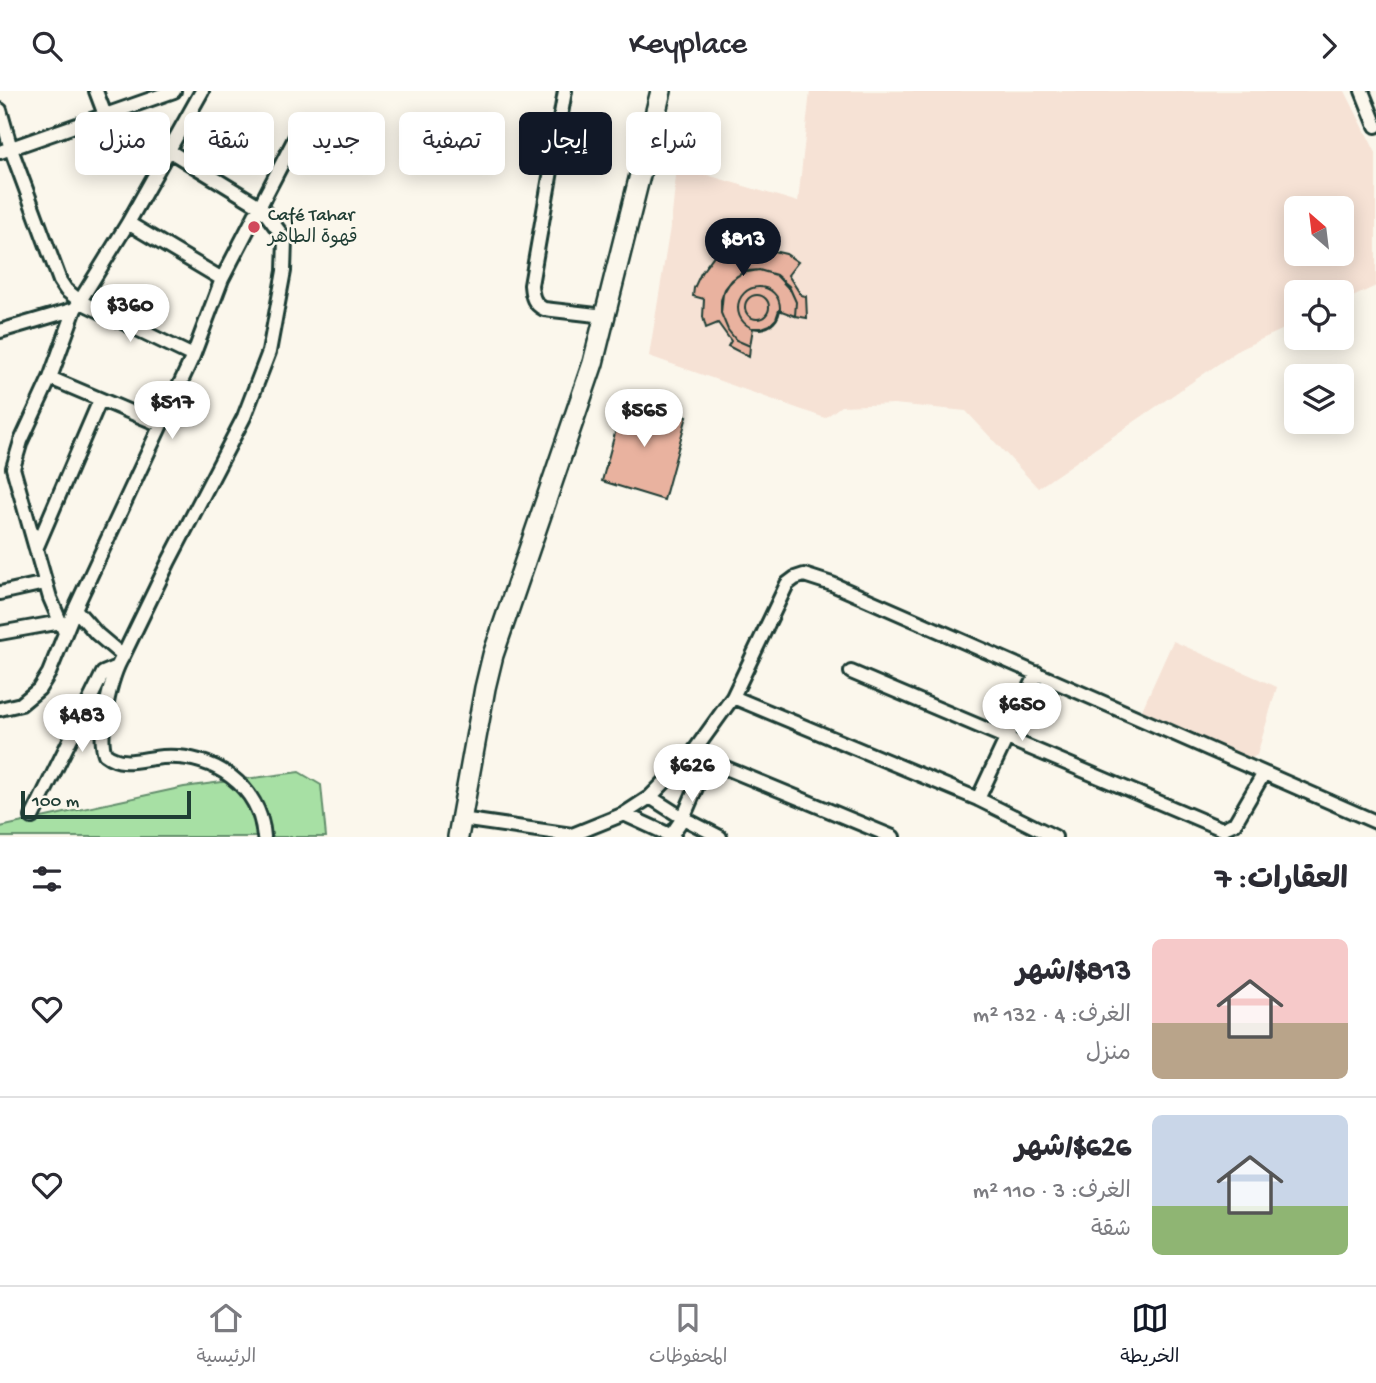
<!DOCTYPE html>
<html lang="ar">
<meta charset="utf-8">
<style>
:root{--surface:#fff;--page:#f2f2f3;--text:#2b2b33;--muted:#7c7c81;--line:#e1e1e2;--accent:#111827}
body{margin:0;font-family:"Gochi Hand","Playpen Sans Arabic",sans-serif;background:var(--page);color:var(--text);direction:rtl;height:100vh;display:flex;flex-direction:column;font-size:26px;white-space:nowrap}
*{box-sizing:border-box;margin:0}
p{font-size:23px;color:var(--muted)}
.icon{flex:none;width:38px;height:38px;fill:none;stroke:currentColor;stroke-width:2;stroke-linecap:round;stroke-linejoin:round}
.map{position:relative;height:746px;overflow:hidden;direction:ltr}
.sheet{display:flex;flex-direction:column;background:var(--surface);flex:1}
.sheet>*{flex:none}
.banner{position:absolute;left:21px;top:21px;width:700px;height:63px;direction:rtl;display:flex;gap:14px}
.needle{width:46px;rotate:332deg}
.fabs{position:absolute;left:1284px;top:105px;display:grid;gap:14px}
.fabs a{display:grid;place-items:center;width:70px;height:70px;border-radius:10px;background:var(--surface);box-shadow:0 4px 18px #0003;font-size:35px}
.scale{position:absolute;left:21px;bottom:18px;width:170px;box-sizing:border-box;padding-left:7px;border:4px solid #1f3d34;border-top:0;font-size:19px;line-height:24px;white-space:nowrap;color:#1f3d34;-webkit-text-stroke:5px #fbf7ec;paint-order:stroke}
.price{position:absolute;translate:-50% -60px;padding:0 16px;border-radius:24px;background:#fff;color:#222;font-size:23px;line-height:46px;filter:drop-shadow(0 2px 4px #0008)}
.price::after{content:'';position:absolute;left:50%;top:42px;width:21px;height:16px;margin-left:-10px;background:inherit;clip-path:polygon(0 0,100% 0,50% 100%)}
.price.on{background:var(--accent);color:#fff}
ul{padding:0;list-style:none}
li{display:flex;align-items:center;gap:21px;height:175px;padding:0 28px}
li+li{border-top:2px solid var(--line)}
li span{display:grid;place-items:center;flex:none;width:196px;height:140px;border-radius:10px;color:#555}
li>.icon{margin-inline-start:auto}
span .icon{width:84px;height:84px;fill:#fffc;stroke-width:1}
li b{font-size:30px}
h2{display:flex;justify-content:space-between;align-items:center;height:84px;padding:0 28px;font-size:30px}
.chip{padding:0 24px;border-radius:10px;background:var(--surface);box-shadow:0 4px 18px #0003;font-size:24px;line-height:63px}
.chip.on{background:var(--accent);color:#fff}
header{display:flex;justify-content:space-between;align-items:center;height:91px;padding:0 28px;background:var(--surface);font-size:32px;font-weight:600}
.menu{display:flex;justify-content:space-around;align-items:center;height:98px;border-top:2px solid var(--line);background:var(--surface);font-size:19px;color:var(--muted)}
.menu a{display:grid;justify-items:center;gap:4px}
.menu .on{color:var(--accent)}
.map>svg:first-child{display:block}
</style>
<header><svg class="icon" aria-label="forward" viewBox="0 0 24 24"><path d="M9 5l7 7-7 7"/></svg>Keyplace<svg class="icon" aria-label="search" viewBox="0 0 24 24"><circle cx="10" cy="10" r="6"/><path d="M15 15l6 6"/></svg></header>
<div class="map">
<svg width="1376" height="746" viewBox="0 0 1376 746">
<rect width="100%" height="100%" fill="#fbf7ec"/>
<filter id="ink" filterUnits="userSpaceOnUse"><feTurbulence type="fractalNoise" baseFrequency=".0143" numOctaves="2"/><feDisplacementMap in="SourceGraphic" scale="14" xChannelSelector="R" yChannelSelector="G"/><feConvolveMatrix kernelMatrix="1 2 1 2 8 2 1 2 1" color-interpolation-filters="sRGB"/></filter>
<g filter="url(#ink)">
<path fill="#f6e2d5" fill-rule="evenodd" d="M810,0h535l31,62v133l-34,16v-10h-45v31l-57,26 -202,139 -72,-77 -72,-7 -53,2 -16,12 -176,-62 23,-141 5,-49 121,36zM1297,117h45v46h-45z
M1173,550l104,46 -20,68 -10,6 -106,-49z"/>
<path fill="#a7e0a4" stroke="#638e6c" stroke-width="2" d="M299,681l22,13 5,52h-326v-10l184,-40z"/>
<path fill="#e9b29f" stroke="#1f3d34" stroke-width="2" d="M772,145l2,2 -1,13 13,3 12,8 -10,13 13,20 5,1 1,22 -12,-2 1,-14 -5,-11 -15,-16 -17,-5 -12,1 -10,5 -8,8 -6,10 -2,19 7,17 8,10 14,6 -1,11 -21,-11 3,-5 -13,-18 -12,5 -3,-11 1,-18 -11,-3 1,-8 7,-15 14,-19 3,-10h12l22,-7z
M759,179l17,5 13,11 7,16 -1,14 -16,-6 -3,9 -6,6 -8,3h-9l-3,18 -14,-6 -8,-10 -7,-17v-13l4,-11 7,-9 10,-7z
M738 217a21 21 0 1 1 42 0a21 21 0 1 1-42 0Z
M745 216a12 12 0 1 1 24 0a12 12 0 1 1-24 0Z
M624,309l63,16 -23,84 -62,-19z"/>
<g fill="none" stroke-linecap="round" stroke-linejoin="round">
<g stroke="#1f3d34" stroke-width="18">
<path id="street" d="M96,0l9,24
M565,0l-34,194c1,12 3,19 13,24l61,7
M1362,0l14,35
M0,19l11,39 49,132 6,9 15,12 112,54
M0,61l174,-61
M128,132l94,56
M0,240l75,-22
M50,287l111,47
M36,458l64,-149
M0,502l45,-10
M75,518l22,25 26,22c-12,19 -26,78 -18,98 18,14 38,4 58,3 50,-3 97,28 101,80
M0,542l61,-11
M65,542l-15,-35 -37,-130 8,-27 29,-63 25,-69 53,-86 74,-132
M123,565l46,-95 75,-144 25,-65 15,-81 1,-32 -24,-32 -93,-57
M851,581l371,157 13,-6 29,-50
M733,606l245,102 77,38
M0,618l21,-5 18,-15 10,-16 26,-64 118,-253 29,-77 81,-156
M692,663l201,83
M650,706l33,21 37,19
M978,708l59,-126
M624,723l50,23
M32,726l71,-144 12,-5
M461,728l111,16 52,-21 26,-17 42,-43 41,-57 54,-113 8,-6 9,-3 28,9 544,238
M670,746l13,-19 25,-58"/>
</g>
<g stroke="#1f3d34" stroke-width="24">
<path id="primary" d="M458,746l27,-149 8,-33 100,-292 68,-272"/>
</g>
<use href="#street" stroke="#fbf7ec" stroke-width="12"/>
<use href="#primary" stroke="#fbf7ec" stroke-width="19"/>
</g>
</g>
<circle fill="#d1495b" stroke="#fbf7ec" stroke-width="2.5" cx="254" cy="136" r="7"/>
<g text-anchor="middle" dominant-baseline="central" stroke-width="5" stroke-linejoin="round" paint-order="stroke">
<g font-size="19" fill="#1f3d34" stroke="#fbf7ec" text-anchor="start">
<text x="268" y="125">Café Tahar<tspan x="268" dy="22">قهوة الطاهر</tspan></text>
</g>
</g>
</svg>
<div class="fabs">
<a><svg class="needle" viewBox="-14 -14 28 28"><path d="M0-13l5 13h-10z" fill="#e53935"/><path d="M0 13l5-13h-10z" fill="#7c7c81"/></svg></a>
<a><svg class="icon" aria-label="locate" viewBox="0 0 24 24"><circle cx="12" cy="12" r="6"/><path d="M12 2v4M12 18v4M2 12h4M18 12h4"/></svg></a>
<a><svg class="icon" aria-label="layers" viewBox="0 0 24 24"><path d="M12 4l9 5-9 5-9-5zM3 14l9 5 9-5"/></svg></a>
</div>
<div class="scale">100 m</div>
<b class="price on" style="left:743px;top:187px">$813</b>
<b class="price" style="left:130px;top:253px">$360</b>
<b class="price" style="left:172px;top:350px">$517</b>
<b class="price" style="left:644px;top:358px">$565</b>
<b class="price" style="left:1022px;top:652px">$650</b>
<b class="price" style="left:82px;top:663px">$483</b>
<b class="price" style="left:692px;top:713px">$626</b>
<div class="banner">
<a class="chip">شراء</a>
<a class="chip on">إيجار</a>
<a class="chip">تصفية</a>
<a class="chip">جديد</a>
<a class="chip">شقة</a>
<a class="chip">منزل</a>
</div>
</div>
<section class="sheet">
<h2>العقارات: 7<svg class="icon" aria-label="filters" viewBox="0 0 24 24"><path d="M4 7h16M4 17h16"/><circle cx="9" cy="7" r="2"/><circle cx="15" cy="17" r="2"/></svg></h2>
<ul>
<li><span style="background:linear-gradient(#f6c9c9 60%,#b9a48a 0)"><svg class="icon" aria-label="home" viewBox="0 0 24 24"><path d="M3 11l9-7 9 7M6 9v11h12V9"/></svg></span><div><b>$813/شهر</b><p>الغرف: 4 · 132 m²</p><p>منزل</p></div><svg class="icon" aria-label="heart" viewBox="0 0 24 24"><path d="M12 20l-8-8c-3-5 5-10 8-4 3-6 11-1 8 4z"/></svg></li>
<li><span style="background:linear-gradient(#c9d6e8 65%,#8fb573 0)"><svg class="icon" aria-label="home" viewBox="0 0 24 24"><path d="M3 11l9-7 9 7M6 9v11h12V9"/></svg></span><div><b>$626/شهر</b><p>الغرف: 3 · 110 m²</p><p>شقة</p></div><svg class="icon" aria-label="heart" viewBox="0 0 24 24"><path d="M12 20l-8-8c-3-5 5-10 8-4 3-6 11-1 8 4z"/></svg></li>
</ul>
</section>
<nav class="menu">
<a class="on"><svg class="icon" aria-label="map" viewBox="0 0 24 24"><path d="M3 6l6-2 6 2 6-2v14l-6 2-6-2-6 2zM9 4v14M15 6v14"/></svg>الخريطة</a>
<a><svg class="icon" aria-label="saved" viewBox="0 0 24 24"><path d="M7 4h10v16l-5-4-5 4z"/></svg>المحفوظات</a>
<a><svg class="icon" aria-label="home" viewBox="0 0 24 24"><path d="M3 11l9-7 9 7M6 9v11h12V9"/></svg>الرئيسية</a>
</nav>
